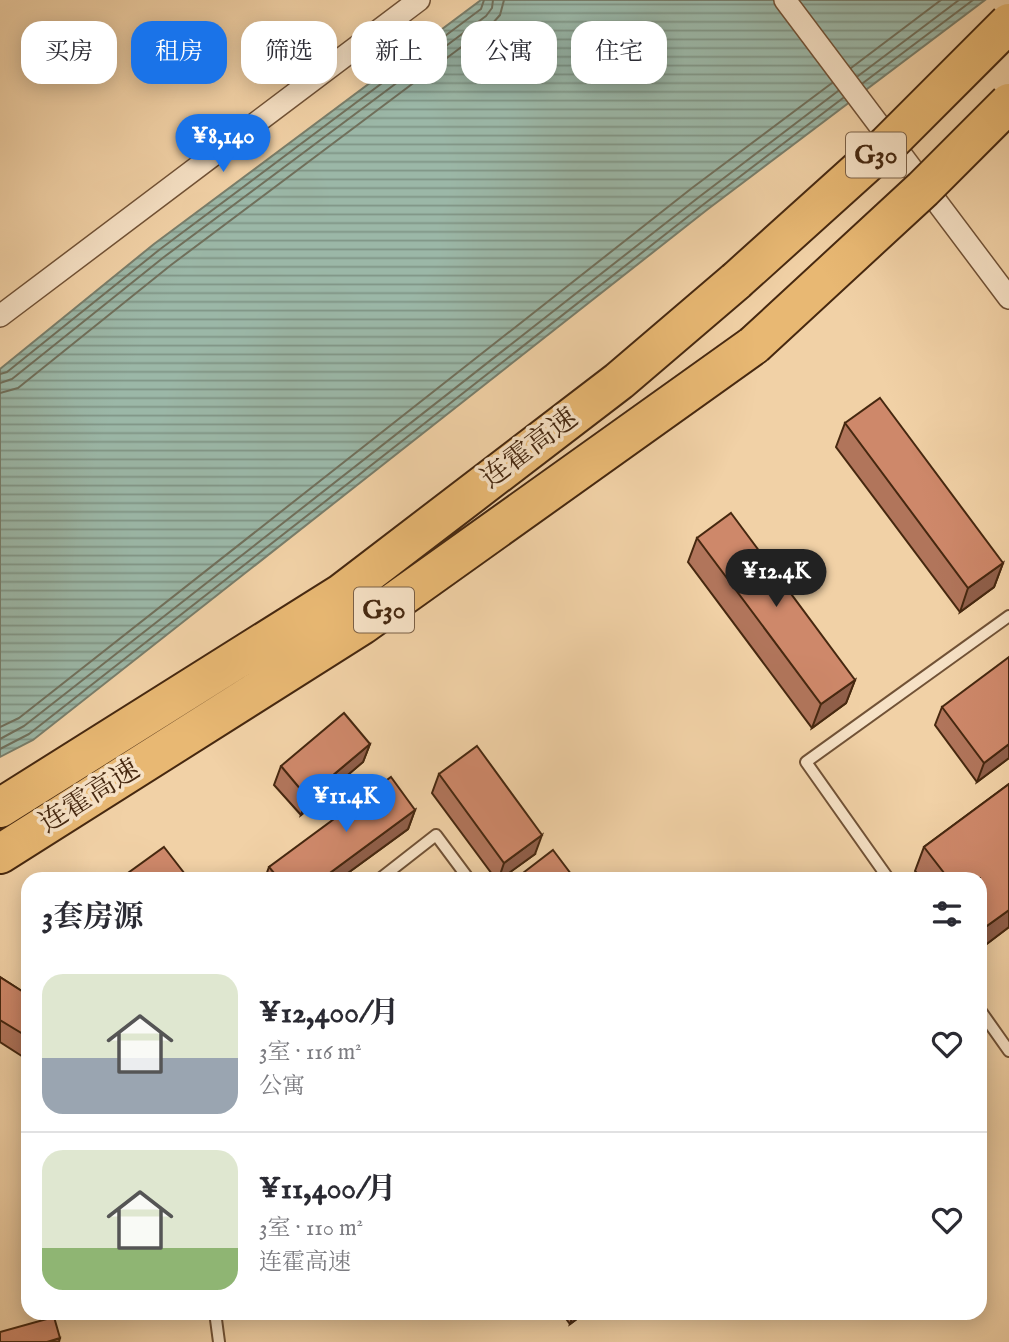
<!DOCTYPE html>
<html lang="zh">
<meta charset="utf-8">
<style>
:root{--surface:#fff;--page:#f7f7f7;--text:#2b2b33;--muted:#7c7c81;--line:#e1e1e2;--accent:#1a73e8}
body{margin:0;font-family:"IM FELL English","Noto Serif SC",serif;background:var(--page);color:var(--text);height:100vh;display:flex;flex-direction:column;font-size:26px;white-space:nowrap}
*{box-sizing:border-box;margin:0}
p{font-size:23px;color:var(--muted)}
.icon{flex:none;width:38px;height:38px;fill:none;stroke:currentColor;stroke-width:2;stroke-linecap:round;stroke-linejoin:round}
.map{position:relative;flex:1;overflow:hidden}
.side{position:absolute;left:21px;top:872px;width:966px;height:448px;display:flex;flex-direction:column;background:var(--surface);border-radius:21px;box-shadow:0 4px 18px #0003}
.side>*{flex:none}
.top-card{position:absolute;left:21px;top:21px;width:968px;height:63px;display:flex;gap:14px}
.price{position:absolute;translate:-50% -60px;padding:0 16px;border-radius:24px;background:var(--accent);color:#fff;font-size:23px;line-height:46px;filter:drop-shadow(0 2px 4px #0008)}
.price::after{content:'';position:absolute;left:50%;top:42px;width:21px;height:16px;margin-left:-10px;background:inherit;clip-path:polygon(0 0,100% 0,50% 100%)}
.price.on{background:#222;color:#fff}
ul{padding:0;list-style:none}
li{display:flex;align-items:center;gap:21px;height:175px;padding:0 21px}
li+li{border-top:2px solid var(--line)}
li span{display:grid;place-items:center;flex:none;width:196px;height:140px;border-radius:21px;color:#555}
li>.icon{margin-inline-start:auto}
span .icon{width:84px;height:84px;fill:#fffc;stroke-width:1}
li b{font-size:30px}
h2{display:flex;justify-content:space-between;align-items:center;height:84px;padding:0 21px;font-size:30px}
.tag{padding:0 24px;border-radius:21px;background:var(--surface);box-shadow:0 4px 18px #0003;font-size:24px;line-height:63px}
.tag.on{background:var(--accent);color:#fff}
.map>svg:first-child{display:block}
</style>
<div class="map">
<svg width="1009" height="1342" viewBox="0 0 1009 1342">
<defs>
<pattern id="water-rules" width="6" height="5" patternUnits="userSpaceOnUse" patternTransform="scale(1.75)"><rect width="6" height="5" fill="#9bb7a7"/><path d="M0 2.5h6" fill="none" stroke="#809587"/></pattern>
</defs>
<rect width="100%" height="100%" fill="#f1d1a6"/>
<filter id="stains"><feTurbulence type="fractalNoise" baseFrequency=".00286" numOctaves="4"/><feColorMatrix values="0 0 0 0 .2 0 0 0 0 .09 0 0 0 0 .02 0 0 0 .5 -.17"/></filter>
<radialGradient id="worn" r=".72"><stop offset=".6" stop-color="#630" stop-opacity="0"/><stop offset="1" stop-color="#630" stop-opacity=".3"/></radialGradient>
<path fill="url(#water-rules)" stroke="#797e6b" stroke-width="2" d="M481,0h504l-277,209 -675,531 -33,17v-388l154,-125z"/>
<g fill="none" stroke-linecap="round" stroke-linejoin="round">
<path stroke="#70705c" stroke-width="2" d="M851,68l90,-68
M858,76l101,-76
M863,83l110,-83
M0,374l7,-2 152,-122 322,-241 3,-9
M0,383l12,-4 152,-122 322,-241 6,-8 1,-8
M0,393l18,-5 153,-123 321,-241 8,-9 4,-15
M0,727l19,-9 673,-530 140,-105
M0,739l24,-13 675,-529 139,-106
M0,749l29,-15 675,-530 139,-106"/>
<g stroke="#715236" stroke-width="14">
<path id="lane" d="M381,878l55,-43 32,43
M888,878l-82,-116 203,-146
M980,1010l29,41
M215,1312l4,30"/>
</g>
<g stroke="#715236" stroke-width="24">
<path id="street" d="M785,0l224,298
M0,316l419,-316"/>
</g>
<g stroke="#462810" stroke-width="42">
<path id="highway" d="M0,808l342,-215 277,-212 117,-100
M0,854l362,-229 392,-280"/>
</g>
<use href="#lane" stroke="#f6e1c5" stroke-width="10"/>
<use href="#street" stroke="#f6e1c5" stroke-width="21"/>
<use href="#highway" stroke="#e8b873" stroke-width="38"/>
<g stroke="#462810" stroke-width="42" stroke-linecap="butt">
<path id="highway-bridge" d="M736,281l152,-137 121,-121
M754,345l169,-156 86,-86"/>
</g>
<use href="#highway-bridge" stroke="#e8b873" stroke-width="38"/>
</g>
<path fill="#b1755b" stroke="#462810" stroke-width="2" d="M845,423l158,140 -9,24 -34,25 -124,-165z
M697,538l158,142 -9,23 -34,25 -124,-166z
M942,707l67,51 -32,24 -42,-57z
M370,744l-7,18 -62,53 -27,-30 7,-19z
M439,774l96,80 -33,24h-7l-63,-85z
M1009,784v143l-29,22v-71h-59l-6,-7 9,-24z
M415,810l-7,19 -67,49h-76l4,-11z
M0,977l28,18v65l-28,-18z
M561,1312h25l-16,12z"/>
<path fill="#905f4a" stroke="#462810" stroke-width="2" d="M1003,563l-9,24 -34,25 8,-24z
M855,680l-9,23 -34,25 9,-24z
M370,744l-7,18 -62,53 6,-18z
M1009,744v14l-32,24 7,-19z
M415,810l-7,19 -67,49h-18z
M542,835l-7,19 -33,24h-3l5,-15z
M1009,910v17l-29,22v-9l4,-12z
M574,1312h12l-16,12z
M60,1338l-1,4h-12z"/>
<path fill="#ce886a" stroke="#462810" stroke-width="2" d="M880,398l123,165 -35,25 -123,-165z
M731,513l124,167 -34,24 -124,-166z
M1009,657v87l-25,19 -42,-56z
M344,713l26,31 -63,53 -26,-31z
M477,746l65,89 -38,28 -65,-89z
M391,777l24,33 -92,68h-45l-9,-11z
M1009,784v126l-25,18 -4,-6v-44h-32l-24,-31z
M164,847l24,31h-67z
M553,850l21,28h-53l-2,-2z
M0,977l28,18v42l-28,-17z
M54,1317l6,21 -13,4h-47v-10z"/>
<g text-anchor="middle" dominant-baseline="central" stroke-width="7" stroke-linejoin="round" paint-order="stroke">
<g fill="#f6e1c5" stroke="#7b6046" stroke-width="2">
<rect x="846" y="132.5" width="60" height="45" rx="5"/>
<rect x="354" y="587.5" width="60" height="45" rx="5"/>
</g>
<g font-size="26" font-weight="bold" fill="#462810">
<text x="876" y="155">G30</text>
<text x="384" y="610">G30</text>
</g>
<g font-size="28" fill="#462810" stroke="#f6e1c5">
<text transform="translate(530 449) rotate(-37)">连霍高速</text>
<text transform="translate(90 797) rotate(-32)">连霍高速</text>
</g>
</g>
<rect width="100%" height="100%" filter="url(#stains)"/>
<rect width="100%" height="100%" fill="url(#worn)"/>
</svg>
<b class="price" style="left:223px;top:174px">¥8,140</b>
<b class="price on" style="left:776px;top:609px">¥12.4K</b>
<b class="price" style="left:346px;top:834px">¥11.4K</b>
<div class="top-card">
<a class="tag">买房</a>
<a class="tag on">租房</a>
<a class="tag">筛选</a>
<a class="tag">新上</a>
<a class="tag">公寓</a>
<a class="tag">住宅</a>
</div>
<section class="side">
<h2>3套房源<svg class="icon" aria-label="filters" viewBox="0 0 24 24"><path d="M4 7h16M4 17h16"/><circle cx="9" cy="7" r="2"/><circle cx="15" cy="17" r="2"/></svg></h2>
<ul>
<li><span style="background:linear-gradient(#dfe7d0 60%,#9aa5b1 0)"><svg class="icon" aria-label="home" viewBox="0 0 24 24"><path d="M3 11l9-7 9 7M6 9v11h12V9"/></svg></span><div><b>¥12,400/月</b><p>3室 · 116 m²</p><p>公寓</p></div><svg class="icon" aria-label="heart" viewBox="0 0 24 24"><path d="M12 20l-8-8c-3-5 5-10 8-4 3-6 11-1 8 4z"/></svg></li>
<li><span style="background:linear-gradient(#dfe7d0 70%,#8fb573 0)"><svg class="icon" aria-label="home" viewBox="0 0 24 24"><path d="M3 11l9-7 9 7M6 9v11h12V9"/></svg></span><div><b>¥11,400/月</b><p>3室 · 110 m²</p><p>连霍高速</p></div><svg class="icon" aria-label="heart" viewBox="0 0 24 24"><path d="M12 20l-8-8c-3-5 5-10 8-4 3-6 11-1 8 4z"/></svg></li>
</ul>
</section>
</div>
